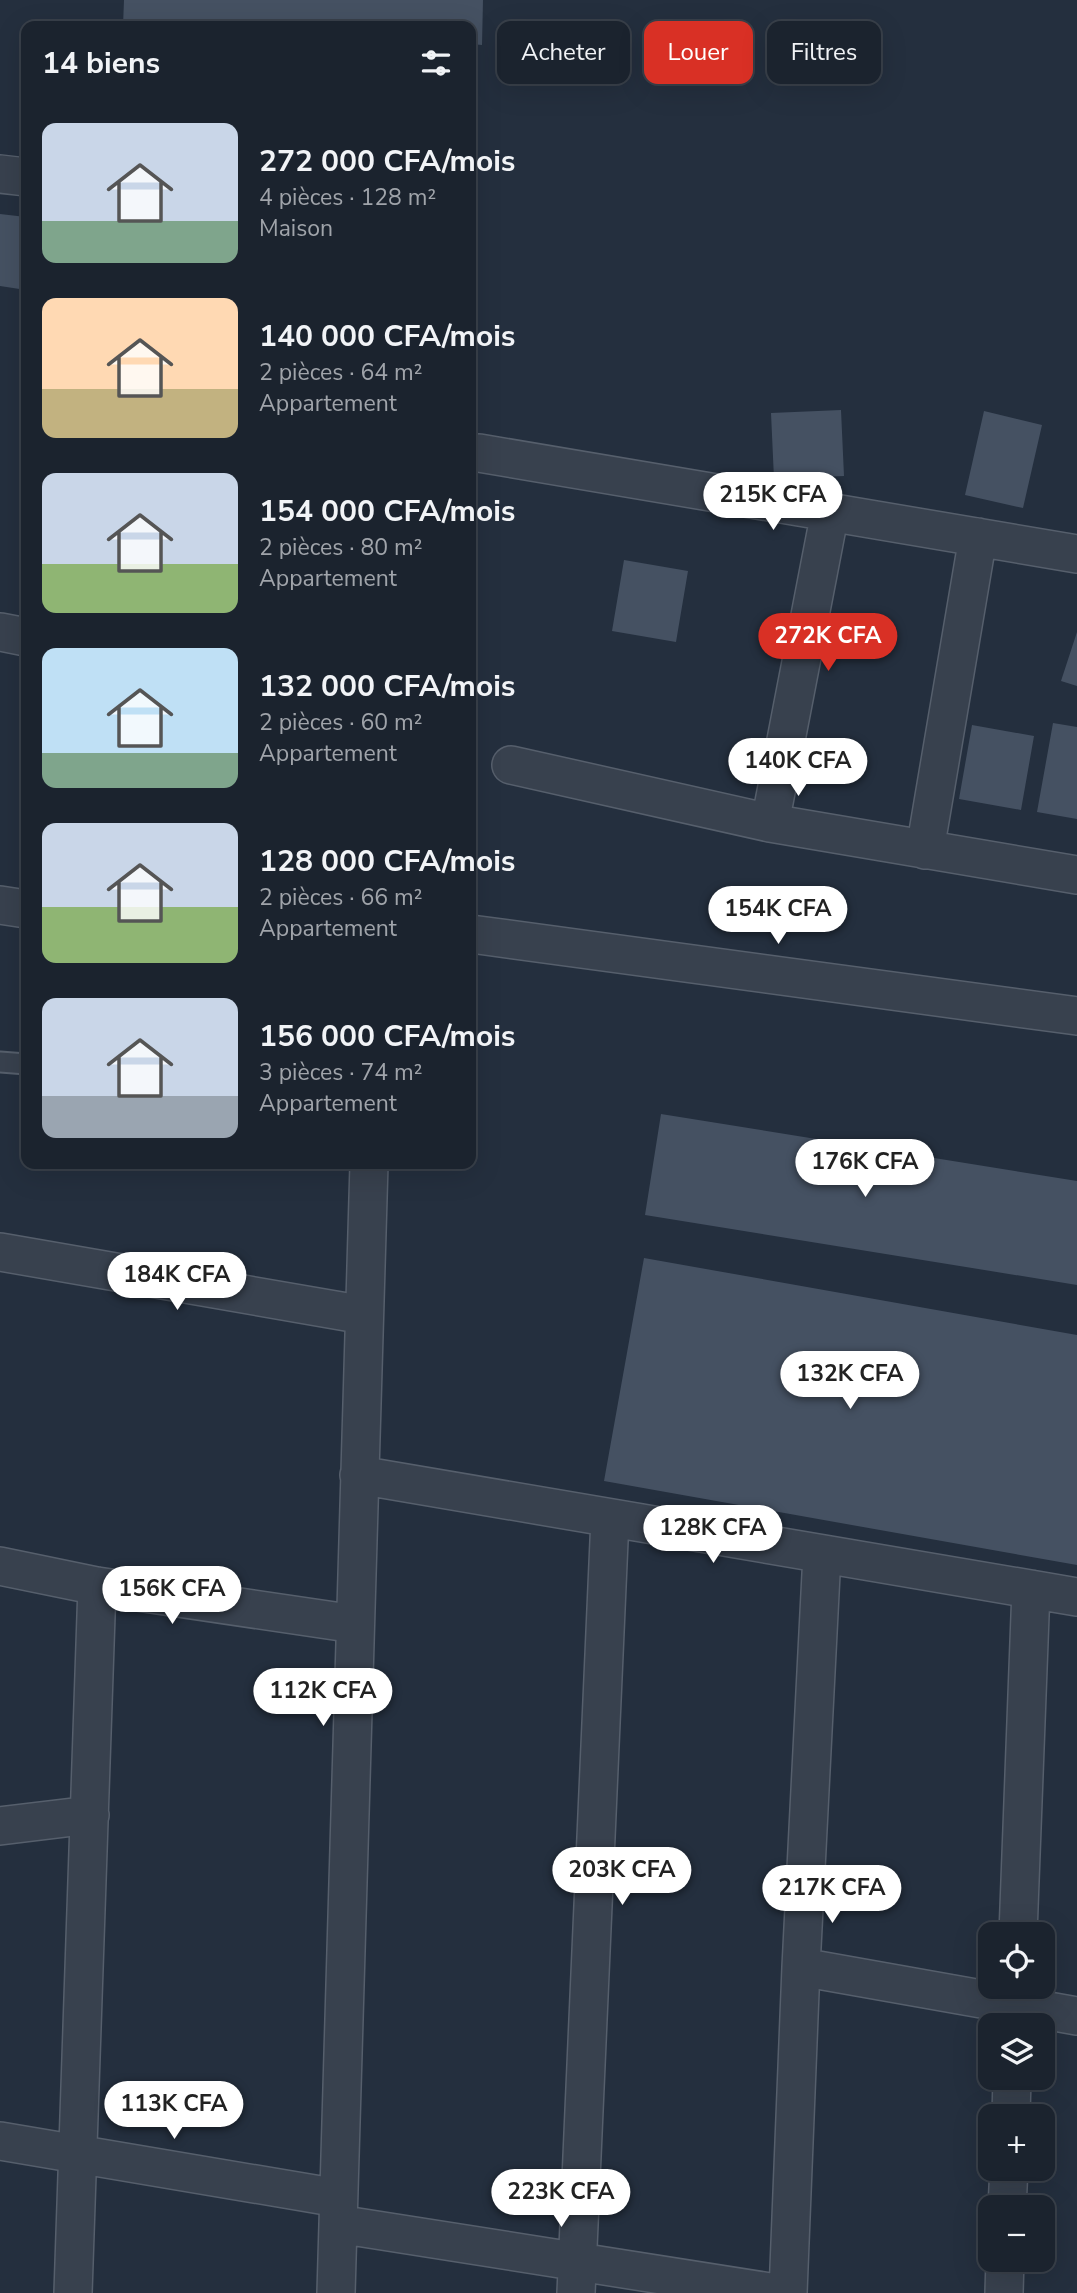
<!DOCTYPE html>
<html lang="fr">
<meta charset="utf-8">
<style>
:root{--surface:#1b232e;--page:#242b36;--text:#f1f3f6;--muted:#a0a4aa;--line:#39404a;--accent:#d93025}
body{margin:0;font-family:"Nunito Sans",sans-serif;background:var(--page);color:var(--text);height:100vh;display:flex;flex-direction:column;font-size:26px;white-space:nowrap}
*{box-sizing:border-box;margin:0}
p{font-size:23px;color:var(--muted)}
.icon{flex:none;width:38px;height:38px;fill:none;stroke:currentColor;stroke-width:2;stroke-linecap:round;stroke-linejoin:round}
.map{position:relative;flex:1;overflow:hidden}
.sheet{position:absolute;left:21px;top:21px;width:455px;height:1148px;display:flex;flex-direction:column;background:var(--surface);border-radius:14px;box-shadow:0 7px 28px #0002,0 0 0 2px var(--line)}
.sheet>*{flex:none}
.banner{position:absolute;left:497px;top:21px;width:474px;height:63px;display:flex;gap:14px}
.buttons{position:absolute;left:978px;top:1922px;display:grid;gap:14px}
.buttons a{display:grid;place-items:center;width:77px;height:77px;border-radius:14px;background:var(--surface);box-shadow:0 7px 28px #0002,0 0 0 2px var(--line);font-size:35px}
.price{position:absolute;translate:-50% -60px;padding:0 16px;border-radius:24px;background:#fff;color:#222;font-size:23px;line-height:46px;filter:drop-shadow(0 2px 4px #0008)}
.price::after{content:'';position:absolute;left:50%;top:42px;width:21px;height:16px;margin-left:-10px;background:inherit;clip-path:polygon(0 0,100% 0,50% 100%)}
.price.on{background:var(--accent);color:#fff}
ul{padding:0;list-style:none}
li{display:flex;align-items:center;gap:21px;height:175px;padding:0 21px}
li span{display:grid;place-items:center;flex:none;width:196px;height:140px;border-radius:14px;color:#555}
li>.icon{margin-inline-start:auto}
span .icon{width:84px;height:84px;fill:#fffc;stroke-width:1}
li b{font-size:30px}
h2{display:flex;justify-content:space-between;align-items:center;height:84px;padding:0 21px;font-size:30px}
.tag{padding:0 24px;border-radius:14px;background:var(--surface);box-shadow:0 7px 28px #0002,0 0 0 2px var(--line);font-size:24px;line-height:63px}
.tag.on{background:var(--accent);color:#fff}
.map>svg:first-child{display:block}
</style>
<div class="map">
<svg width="1077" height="2293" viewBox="0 0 1077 2293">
<rect width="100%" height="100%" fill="#242f3e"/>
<path fill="#455162" d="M124,0h359l-1,45 -11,-1v-18h-348z
M0,214l26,3v73l-26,-4z
M841,410l3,66 -70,3 -3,-66z
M984,411l58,14 -19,83 -58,-13z
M624,560l64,11 -12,71 -64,-11z
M1077,632v54l-16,-5z
M1053,723l24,4v92l-40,-7z
M972,725l62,11 -13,74 -62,-11z
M661,1114l416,67v104l-432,-70z
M644,1258l433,77v230l-473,-84z"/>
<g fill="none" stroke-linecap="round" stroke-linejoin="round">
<g stroke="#565f6c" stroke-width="23">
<path id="lane" d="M0,1062l26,2"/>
</g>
<g stroke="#565f6c" stroke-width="40">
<path id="street" d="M0,174l26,3
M479,453l598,101
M0,632l26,5
M511,765l259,58 307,52
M770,823l60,-311
M925,850l53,-313
M0,905l26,4
M471,934l606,82
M0,1252l364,63
M359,1475l718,122
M0,1566l97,20 258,38
M0,1826l90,-11
M1018,1934l13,-345
M801,1967l276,49
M1011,2116l1,-39
M0,2141l338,57
M1007,2207l2,-39
M338,2224l438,69
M73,2293l24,-707
M336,2293l33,-1129
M576,2293l34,-775
M788,2293l13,-326 21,-413
M1004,2293l1,-34"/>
</g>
<use href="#lane" stroke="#38414e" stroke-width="19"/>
<use href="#street" stroke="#38414e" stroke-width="37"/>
</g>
</svg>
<div class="buttons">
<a><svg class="icon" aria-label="locate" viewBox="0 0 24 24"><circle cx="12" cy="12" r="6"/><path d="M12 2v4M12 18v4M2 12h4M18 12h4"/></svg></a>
<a><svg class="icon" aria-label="layers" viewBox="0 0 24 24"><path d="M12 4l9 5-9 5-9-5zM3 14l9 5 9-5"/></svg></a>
<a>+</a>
<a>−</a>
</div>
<b class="price" style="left:773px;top:532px">215K CFA</b>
<b class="price on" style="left:828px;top:673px">272K CFA</b>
<b class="price" style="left:798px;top:798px">140K CFA</b>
<b class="price" style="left:778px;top:946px">154K CFA</b>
<b class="price" style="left:865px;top:1199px">176K CFA</b>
<b class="price" style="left:177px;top:1312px">184K CFA</b>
<b class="price" style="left:850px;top:1411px">132K CFA</b>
<b class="price" style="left:713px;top:1565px">128K CFA</b>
<b class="price" style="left:172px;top:1626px">156K CFA</b>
<b class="price" style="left:323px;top:1728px">112K CFA</b>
<b class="price" style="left:622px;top:1907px">203K CFA</b>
<b class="price" style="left:832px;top:1925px">217K CFA</b>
<b class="price" style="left:174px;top:2141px">113K CFA</b>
<b class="price" style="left:561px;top:2229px">223K CFA</b>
<div class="banner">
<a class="tag">Acheter</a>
<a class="tag on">Louer</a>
<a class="tag">Filtres</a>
</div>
<section class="sheet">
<h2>14 biens<svg class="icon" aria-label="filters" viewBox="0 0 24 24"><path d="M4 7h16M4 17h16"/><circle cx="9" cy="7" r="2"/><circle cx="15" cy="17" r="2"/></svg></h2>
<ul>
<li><span style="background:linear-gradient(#c9d6e8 70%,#7fa58c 0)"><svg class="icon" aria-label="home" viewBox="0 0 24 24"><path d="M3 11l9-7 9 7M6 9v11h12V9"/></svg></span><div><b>272 000 CFA/mois</b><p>4 pièces · 128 m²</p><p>Maison</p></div></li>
<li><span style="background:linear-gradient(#ffd9b3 65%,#c2b280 0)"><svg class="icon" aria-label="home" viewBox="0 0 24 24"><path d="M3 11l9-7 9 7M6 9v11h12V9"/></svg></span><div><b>140 000 CFA/mois</b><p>2 pièces · 64 m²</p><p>Appartement</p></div></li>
<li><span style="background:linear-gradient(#c9d6e8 65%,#8fb573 0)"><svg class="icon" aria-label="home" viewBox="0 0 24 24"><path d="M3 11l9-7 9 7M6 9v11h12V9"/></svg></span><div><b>154 000 CFA/mois</b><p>2 pièces · 80 m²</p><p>Appartement</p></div></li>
<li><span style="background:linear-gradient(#bfe0f5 75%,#7fa58c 0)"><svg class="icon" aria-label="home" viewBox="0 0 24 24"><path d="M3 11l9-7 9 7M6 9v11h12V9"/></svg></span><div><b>132 000 CFA/mois</b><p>2 pièces · 60 m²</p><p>Appartement</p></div></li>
<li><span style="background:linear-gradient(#c9d6e8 60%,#8fb573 0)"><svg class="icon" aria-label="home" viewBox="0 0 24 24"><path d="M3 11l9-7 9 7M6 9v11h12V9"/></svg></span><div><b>128 000 CFA/mois</b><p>2 pièces · 66 m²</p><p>Appartement</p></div></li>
<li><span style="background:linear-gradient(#c9d6e8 70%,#9aa5b1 0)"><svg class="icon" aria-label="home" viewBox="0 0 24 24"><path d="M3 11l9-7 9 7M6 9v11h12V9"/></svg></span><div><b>156 000 CFA/mois</b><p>3 pièces · 74 m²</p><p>Appartement</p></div></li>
</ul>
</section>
</div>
